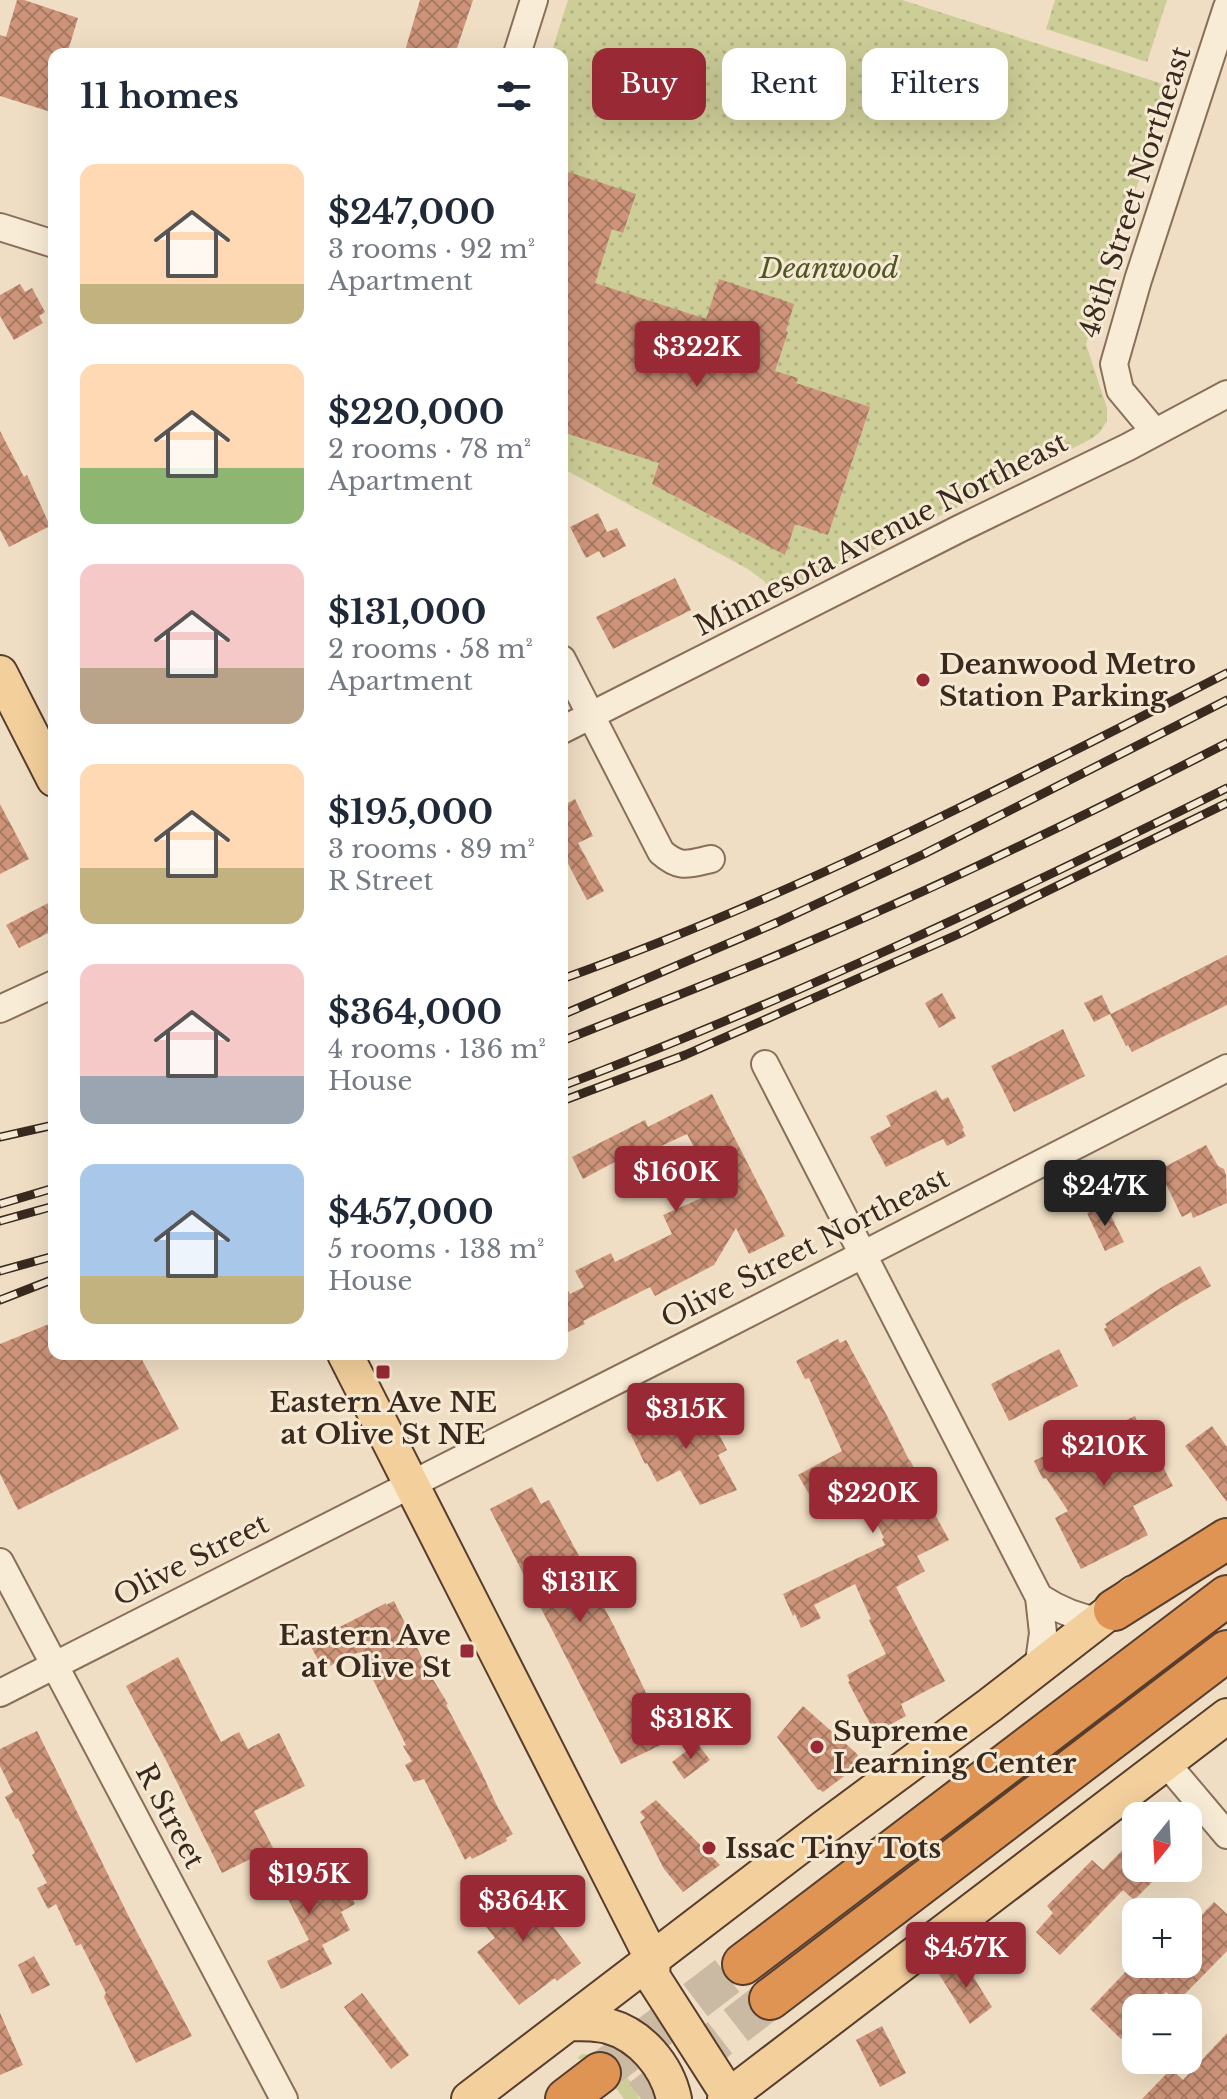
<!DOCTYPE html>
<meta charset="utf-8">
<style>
:root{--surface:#fff;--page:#f2f2f3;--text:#1f2937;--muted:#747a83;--accent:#992934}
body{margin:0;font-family:"Libre Baskerville",serif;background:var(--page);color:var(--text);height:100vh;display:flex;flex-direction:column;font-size:30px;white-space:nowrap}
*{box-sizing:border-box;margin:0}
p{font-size:26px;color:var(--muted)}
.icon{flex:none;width:44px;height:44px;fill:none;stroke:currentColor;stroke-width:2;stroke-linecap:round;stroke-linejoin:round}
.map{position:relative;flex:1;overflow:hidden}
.drawer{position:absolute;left:48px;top:48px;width:520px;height:1312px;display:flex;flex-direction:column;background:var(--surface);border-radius:16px;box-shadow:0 8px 32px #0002}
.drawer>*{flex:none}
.hud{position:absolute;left:592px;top:48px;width:514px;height:72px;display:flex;gap:16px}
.needle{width:52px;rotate:198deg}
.controls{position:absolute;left:1122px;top:1802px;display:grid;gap:16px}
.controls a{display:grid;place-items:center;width:80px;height:80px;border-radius:16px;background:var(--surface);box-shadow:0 8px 32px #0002;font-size:40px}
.price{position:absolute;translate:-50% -68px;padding:0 18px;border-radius:8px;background:var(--accent);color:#fff;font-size:26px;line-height:52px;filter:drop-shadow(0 2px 4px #0008)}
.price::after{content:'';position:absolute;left:50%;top:48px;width:24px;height:18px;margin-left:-12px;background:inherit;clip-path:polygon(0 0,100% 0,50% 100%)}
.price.selected{background:#222;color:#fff}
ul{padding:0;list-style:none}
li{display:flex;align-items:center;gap:24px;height:200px;padding:0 32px}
li span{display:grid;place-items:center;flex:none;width:224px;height:160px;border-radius:16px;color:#555}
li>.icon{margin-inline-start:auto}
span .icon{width:96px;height:96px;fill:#fffc;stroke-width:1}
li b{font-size:34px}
h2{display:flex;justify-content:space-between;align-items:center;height:96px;padding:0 32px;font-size:34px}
.pill{padding:0 28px;border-radius:16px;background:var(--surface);box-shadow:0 8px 32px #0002;font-size:28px;line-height:72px}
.pill.selected{background:var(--accent);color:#fff}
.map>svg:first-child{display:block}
</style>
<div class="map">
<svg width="1227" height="2099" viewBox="0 0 1227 2099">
<defs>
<pattern id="park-dots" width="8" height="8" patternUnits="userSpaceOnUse" patternTransform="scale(2)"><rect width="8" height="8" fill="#cccd97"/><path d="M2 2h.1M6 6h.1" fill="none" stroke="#b0b082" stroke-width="1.8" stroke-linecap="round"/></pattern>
<pattern id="building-cross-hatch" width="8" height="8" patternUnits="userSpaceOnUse" patternTransform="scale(2)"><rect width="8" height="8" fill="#cd9479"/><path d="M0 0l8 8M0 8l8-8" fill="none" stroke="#a77963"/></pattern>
</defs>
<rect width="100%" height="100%" fill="#efdec4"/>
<path fill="#cccd97" d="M582,2054c28,2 48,19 57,45h-15c-12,-18 -27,-32 -47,-41z"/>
<path fill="url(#park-dots)" d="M568,0h334l267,86 -83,258 21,64v13l-8,12 -8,6 -315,160 -12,-18 -16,-12 -186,-101v-414h-11z
M1055,0h112l-20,62 -101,-33z"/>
<path fill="url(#building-cross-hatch)" d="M17,0h7l54,18 -11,36h-13v59l-54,-17v-61l6,2z
M420,0h53l-18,54h-51z
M562,170l74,24 -13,39 -11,-4 -17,54 111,36 13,-40 75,25 -8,27 2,1 -13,39 23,7 -2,5 74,24 -42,128 -33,-11 -10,31 -133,-71 7,-21 -97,-31z
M20,284l5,8 7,-4 13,24 -6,4 4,7 -29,17 -14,-24v-21z
M0,431l24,46 3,-2 23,51 -41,21 -9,-17z
M598,513l9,19 10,-4 9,18 -23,12 -4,-7 -13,7 -16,-31z
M675,578l16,32 -78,39 -17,-32z
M575,799l18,37 -15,7 26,48 -17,9 -25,-48v-46z
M0,804l29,55 -29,15z
M54,900v30l-35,18 -13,-23z
M1227,955v50l-95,47 -4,-7 -2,1 -16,-32 -16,8 -10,-19 18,-8 9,19z
M942,993l14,25 -17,10 -14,-25z
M1063,1029l22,47 -71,36 -23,-46z
M936,1090l6,10 6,-3 16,31 -2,1 4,7 -19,10 -4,-7 -57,28 -16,-30 21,-11 -5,-10z
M712,1094l73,142 -36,18 -13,-26 -22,37 -59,31 -5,-9 -67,34 2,3 -23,11v-56l8,15 14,-7 -9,-16 36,-18 4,9 57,-28 -9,-19 54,-24 -30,-57 -43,20 -1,-3 -9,4 -1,-3 -50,27 -11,-22 73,-37 3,7z
M1206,1145l12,21 6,3 2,6 1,28 -34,15 -2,-6 -9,5 -20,-41 1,-1 -2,-6z
M1105,1204l19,38 -19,9 -18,-38z
M1200,1266l11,20 -38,22 -60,39 -9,-18 3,-2 -2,-3 57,-37z
M54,1322v32h85l40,75 -161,81 -18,-36v-130z
M838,1339l2,4 6,-3 41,76 22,44h1l16,32 -2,2 25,46 -32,16 8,15 -29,16 49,94 -44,23 5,12 -31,17 -27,-51 2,-1 -3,-6 39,-21 -17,-34 2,-1 -16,-35 -41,21 7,13 -20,10 -6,-14 -2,2 -10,-22 102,-49 -3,-6 2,-1 -33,-68 -42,24 -11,-19 44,-24 -33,-73 -4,1 -9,-18z
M1059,1349l19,37 -69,35 -18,-37z
M702,1402l25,48 -9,5 19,35 -37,15 -20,-35 -23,12 -10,-19 -2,1 -14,-29 2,-1 -2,-4 40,-20 3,6z
M1135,1416l4,9 2,-1 32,62 -40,20 15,29 -67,34 -26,-51 13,-7 -22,-33 -3,1 -9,-18 52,-26 1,3z
M1212,1426l15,21v55l-42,-56z
M532,1487l9,17 8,-4 29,54 20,45 1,-1 16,30 54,113 -48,23 -131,-255z
M394,1601l37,75 17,28 -2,1 33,62 19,41 15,26 -7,4 1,3 -35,18 -2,-3 -5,4 -41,-81 -10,3 -9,-17 7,-4 -9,-15 3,-1 -47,-93 -36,17 -14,-26 77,-40v2z
M178,1657l43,85 18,-10 9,17 31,-16 26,53 -51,25 19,37 -51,25 -54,-109 -42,-78z
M803,1706l53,47 7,9 -40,30 -4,-3 -1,1 -41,-53z
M37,1731l93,188 62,117 -56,27 -32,-66 2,-4 -25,-49 -5,2 -20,-42 -8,5 -11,-21 10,-5 -15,-28 3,-2 -17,-35 -2,1 -11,-22 8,-5 -13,-26v-17z
M697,1743l13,17 -26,19 -12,-17z
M656,1800l64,65 -37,27 -19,-23 -24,-47 5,-4 -5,-6z
M1136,1836v32h30l-32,32 -11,-10 -63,65 -24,-23 17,-19 -6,-7 45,-46 11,10z
M304,1848l2,3 4,-1 21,41 14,-8 10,21 -14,8 9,18 -28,15 10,19 -51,25 -14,-28 42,-21 -38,-74z
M516,1877l65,86 -24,18 -2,-3 -36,27 -42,-53 18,-14 -22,-28z
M1214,1902l13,12v37l-50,51 -11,-10 -15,16h-15v16l-15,15 -31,-30 45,-47 11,10 8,-8h34v-35z
M34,1956l16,29 -18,9 -14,-29z
M961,1957l31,50 -22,17 -31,-50z
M362,1993l47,62 -18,14 -47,-62z
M0,2013l23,52 -23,10z
M882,2026l24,47 -26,14 -24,-47z
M1227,2033v66h-85l29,-30 12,11z"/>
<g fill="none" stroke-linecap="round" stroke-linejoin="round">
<path stroke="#cbbaa3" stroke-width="40" stroke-dasharray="40 20" stroke-linecap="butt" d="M600,2073l143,-109
M641,2099l129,-100"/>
<g stroke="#896f5a" stroke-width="30">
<path id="minor" d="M517,54l17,-54
M0,227l54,17
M1155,432l-35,-42 -6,-26 24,-84 89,-273
M562,659l99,193c19,17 27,12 50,7
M562,730l399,-202 167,-81 99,-53
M0,1009l54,-25
M765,1064l274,533 4,36 -5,36
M0,1562l284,537
M1039,1597c20,13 38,21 61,24
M0,1693l710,-360 517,-265
M1166,1763l61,72"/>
</g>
<g stroke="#573d2e" stroke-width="38">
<path id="major" d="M0,673l54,106
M345,1354l308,606 -1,16 77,120
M569,2023c13,0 27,0 39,3 33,9 59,40 66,73
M469,2099l356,-272 165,-122 144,-112
M725,2099l502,-383"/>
</g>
<g stroke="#573d2e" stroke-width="44">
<path id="highway" d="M1114,1610l113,-71
M743,1964l484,-368
M770,1999l457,-348
M566,2099l34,-26"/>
</g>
<use href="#minor" stroke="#f9ecd7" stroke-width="26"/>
<use href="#major" stroke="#f2cf9b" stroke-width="34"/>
<use href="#highway" stroke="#df9453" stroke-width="40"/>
<g stroke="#39291e" stroke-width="9">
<path id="rail" d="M562,979c231,-82 447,-195 665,-306
M562,1015l216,-93 146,-68 303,-154
M562,1041c75,-30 151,-59 225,-90 150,-63 296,-134 440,-208
M562,1086c228,-86 447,-190 665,-298
M562,1101l123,-46 276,-122 266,-130
M0,1137l54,-12
M0,1204l54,-16
M0,1221l54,-15
M0,1271l54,-15
M0,1300l54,-21"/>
</g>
<use href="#rail" stroke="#f6e9d3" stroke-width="6" stroke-dasharray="18" stroke-linecap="butt"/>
</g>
<g fill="#992934" stroke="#f6e9d3" stroke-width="3">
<circle cx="923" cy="680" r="8"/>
<rect x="375" y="1364" width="16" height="16" rx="4"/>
<rect x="459" y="1643" width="16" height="16" rx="4"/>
<circle cx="817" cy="1747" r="8"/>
<circle cx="709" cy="1848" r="8"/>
</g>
<g text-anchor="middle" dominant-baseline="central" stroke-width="6" stroke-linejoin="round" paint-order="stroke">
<g font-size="28" fill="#39291e" stroke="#f6e9d3">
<text transform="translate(1135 192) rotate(-72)">48th Street Northeast</text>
<text transform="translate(881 534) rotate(-27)">Minnesota Avenue Northeast</text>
<text transform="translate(805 1248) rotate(-27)">Olive Street Northeast</text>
<text transform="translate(191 1560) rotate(-27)">Olive Street</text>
<text transform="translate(170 1816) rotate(62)">R Street</text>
</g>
<g font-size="28" font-style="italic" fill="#4e5624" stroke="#f6e9d3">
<text x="829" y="268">Deanwood</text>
</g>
<g font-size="28" font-weight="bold" fill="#39291e" stroke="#f6e9d3" text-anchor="start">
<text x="939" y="664">Deanwood Metro<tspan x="939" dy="32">Station Parking</tspan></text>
<text x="383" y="1402" text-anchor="middle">Eastern Ave NE<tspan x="383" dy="32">at Olive St NE</tspan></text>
<text x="451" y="1635" text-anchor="end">Eastern Ave<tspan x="451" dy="32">at Olive St</tspan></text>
<text x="833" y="1731">Supreme<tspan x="833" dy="32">Learning Center</tspan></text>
<text x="725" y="1848">Issac Tiny Tots</text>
</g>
</g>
</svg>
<div class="controls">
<a><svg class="needle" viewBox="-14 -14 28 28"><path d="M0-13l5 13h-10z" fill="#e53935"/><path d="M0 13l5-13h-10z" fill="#747a83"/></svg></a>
<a>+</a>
<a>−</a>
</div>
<b class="price" style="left:697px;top:389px">$322K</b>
<b class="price" style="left:676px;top:1214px">$160K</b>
<b class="price selected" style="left:1105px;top:1228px">$247K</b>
<b class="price" style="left:686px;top:1451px">$315K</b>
<b class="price" style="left:1104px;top:1488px">$210K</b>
<b class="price" style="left:873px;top:1535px">$220K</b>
<b class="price" style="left:580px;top:1624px">$131K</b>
<b class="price" style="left:691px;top:1761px">$318K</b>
<b class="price" style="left:309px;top:1916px">$195K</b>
<b class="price" style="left:523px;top:1943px">$364K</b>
<b class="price" style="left:966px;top:1990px">$457K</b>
<div class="hud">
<a class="pill selected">Buy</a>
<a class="pill">Rent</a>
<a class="pill">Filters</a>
</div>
<section class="drawer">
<h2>11 homes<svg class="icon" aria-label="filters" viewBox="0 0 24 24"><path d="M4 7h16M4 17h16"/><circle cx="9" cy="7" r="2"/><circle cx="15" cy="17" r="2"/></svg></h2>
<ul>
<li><span style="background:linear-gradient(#ffd9b3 75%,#c2b280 0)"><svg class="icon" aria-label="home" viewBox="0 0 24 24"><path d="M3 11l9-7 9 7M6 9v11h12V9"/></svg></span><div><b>$247,000</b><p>3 rooms · 92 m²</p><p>Apartment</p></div></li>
<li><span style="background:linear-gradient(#ffd9b3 65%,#8fb573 0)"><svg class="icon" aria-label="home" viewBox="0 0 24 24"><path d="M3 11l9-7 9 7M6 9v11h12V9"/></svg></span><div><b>$220,000</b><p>2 rooms · 78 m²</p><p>Apartment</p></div></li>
<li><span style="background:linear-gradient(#f6c9c9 65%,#b9a48a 0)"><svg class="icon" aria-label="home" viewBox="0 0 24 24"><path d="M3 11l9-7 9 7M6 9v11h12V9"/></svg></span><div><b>$131,000</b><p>2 rooms · 58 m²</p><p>Apartment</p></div></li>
<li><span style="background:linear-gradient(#ffd9b3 65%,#c2b280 0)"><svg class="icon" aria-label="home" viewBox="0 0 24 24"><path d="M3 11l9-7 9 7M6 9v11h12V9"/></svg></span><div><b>$195,000</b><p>3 rooms · 89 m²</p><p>R Street</p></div></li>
<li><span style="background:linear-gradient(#f6c9c9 70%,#9aa5b1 0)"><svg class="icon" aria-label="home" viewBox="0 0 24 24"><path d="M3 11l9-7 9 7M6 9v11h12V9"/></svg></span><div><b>$364,000</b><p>4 rooms · 136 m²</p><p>House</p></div></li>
<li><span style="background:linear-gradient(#a9c7e8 70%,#c2b280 0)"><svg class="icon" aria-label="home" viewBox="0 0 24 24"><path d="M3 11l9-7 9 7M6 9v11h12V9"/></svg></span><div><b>$457,000</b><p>5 rooms · 138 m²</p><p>House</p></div></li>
</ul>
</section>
</div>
